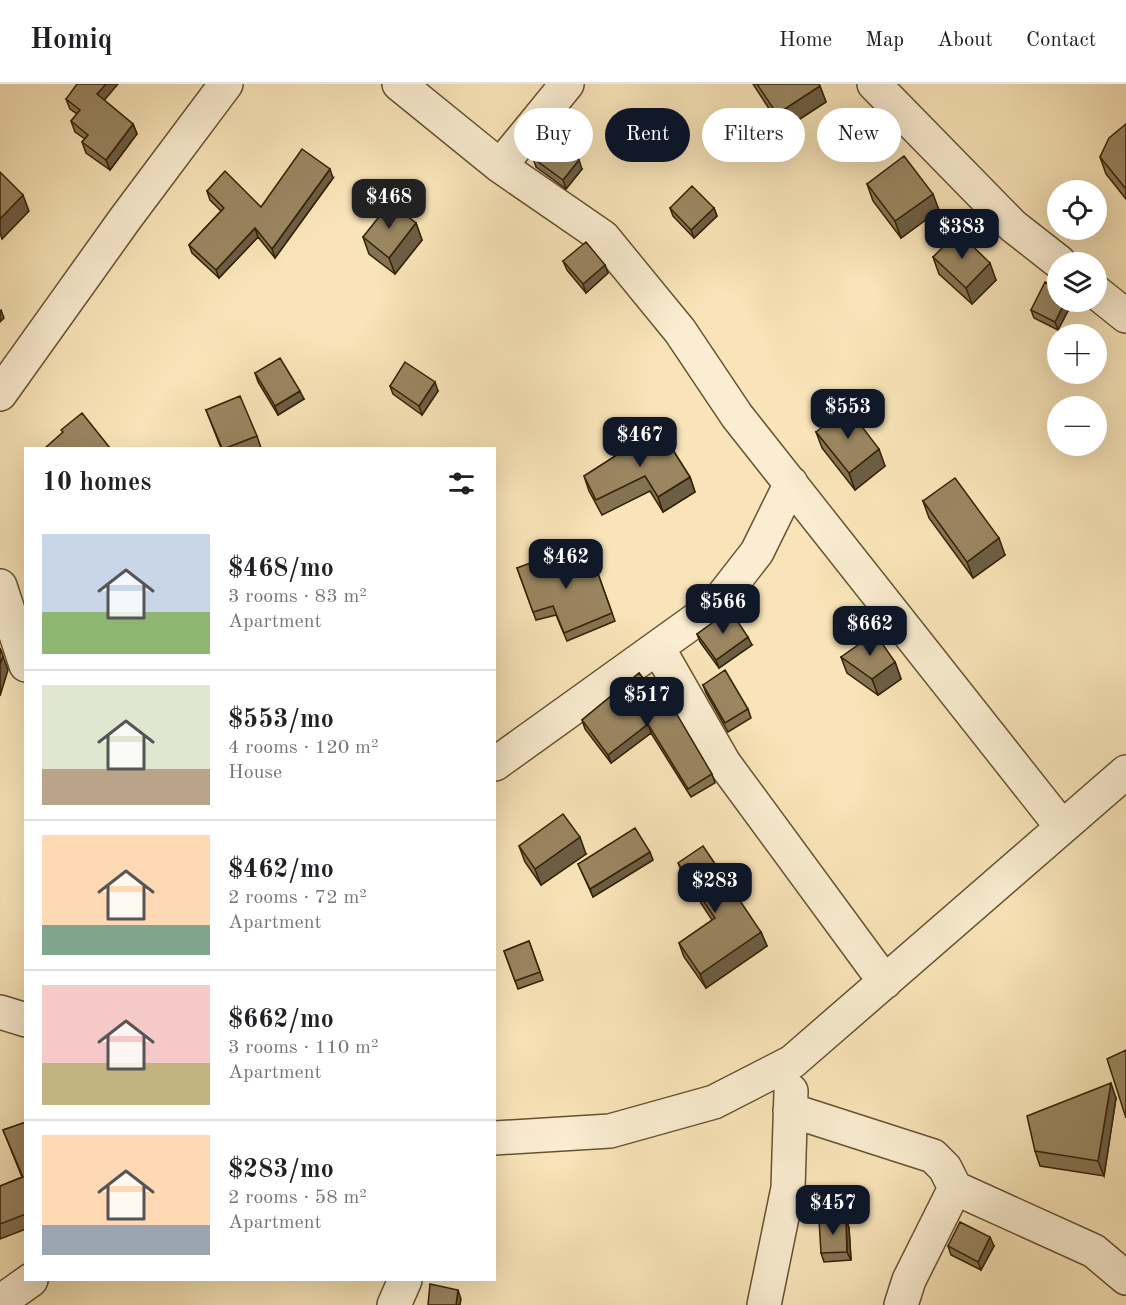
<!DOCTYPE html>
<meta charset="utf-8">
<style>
:root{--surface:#fff;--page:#f2f2f2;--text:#202124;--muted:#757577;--line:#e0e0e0;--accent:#111827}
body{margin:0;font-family:"Old Standard TT",serif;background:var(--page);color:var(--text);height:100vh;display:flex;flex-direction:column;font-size:22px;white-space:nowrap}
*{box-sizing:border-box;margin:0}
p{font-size:20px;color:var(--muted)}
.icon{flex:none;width:33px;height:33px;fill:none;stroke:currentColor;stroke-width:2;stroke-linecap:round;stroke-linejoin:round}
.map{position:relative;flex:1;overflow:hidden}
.sheet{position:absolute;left:24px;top:363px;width:472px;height:834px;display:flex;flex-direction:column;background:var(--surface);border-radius:0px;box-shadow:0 6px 24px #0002}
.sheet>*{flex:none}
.top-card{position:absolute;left:514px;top:24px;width:520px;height:54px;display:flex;gap:12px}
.fabs{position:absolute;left:1047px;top:96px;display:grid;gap:12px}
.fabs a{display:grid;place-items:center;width:60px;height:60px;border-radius:50%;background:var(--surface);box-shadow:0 6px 24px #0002;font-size:30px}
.price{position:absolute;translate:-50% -51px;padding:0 14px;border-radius:12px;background:var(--accent);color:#fff;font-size:20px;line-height:39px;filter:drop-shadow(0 2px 3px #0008)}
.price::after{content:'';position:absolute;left:50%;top:36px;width:18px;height:14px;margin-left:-9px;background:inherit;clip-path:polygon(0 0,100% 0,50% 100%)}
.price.selected{background:#222;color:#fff}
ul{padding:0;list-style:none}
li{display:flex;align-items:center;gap:18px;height:150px;padding:0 18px}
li+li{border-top:2px solid var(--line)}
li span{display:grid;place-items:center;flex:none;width:168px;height:120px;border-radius:0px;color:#555}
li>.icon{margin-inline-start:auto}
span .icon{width:72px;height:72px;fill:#fffc;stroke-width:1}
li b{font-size:26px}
h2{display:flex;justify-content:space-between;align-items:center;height:72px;padding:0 18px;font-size:26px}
.pill{padding:0 21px;border-radius:27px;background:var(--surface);box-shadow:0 6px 24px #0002;font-size:21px;line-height:54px}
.pill.selected{background:var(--accent);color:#fff}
header{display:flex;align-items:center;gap:36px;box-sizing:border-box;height:84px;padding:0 30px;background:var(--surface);border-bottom:2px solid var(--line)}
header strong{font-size:28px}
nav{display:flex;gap:33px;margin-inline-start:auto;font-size:21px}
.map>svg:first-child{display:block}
</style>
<header>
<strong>Homiq</strong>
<nav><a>Home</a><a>Map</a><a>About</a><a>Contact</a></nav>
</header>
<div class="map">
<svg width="1126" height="1221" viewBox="0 0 1126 1221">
<rect width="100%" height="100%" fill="#f8e4b8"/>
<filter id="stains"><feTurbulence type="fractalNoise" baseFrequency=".00333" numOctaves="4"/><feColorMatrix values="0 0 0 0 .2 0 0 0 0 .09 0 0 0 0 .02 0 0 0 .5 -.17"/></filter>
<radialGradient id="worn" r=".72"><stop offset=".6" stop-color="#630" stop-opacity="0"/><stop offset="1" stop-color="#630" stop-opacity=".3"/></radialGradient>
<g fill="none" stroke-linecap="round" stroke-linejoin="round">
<g stroke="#665230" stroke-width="36">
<path id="street" d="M399,0l101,82 103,71 77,94 57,85 325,411
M874,0l139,142 46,36
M500,82l67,-82
M1096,208l30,24
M0,310l125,-175 101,-135
M0,502l26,79
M658,564l66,115 161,219
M495,680l220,-158 42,-54 34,-69
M0,928l26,8
M790,1026l143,46 12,12 10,20 139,63 32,27
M495,1054l115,-7 104,-29 78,-40 334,-290
M0,1218l31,-22
M394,1221l11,-25
M764,1221l24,-117 3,-97
M901,1221l8,-25 46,-92"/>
</g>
<use href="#street" stroke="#faedd1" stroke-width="33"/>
</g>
<path fill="#847353" stroke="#352102" stroke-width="1.5" d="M753,0h66l7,18 -43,28z
M66,15l38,1 29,24 4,10 -27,36 -24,-17 -4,-11 3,-3 -10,-7 -4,-11 6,-7 -7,-5z
M1126,40v75l-20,-25 -6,-17z
M533,74l49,11 -16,20 -30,-22z
M333,94l-58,80 -17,-21 -39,41 -27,-25 -3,-8 32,-34 -11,-11 -3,-9 54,16z
M867,100l72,26 -38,28 -28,-37z
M670,124h44l3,8 -23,22 -21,-22z
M416,139l6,17 -27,34 -26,-20 -6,-17z
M933,173l63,23 -24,24 -33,-30z
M563,177l42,4 3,8 -22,20 -19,-23z
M1072,219l-14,27 -24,-12 -3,-8z
M255,289l49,26 -26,16 -20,-33z
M390,302l48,5 -16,24 -29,-21z
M206,326l51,26 4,12h-40z
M659,344l31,49 5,15 -32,20 -13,-21 -48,24 -13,-24 -5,-15z
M816,348l69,34 -30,24 -33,-42z
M923,417l82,54 -32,23 -44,-60z
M592,473l23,64 -48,20 -11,-26 -20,5 -19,-52 45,-1z
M697,550l55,11 -33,23 -19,-26z
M841,573l54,5 6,17 -23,16 -31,-22z
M639,589l73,101 3,9 -24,14 -40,-64 -40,30 -26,-34 -3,-9z
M703,601l45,24 3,9 -23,14 -22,-39z
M519,762l67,8 -45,31 -16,-23z
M653,776l-60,37 -15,-33z
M678,779l83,69 6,14 -61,42 -22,-31 -5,-14 33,-23 -28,-43z
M529,857l14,39 -25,9 -14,-38z
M1116,1014l-12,78 -64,-10 -5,-15z
M26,1038v107l-26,10v-53l22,-9 -19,-47z
M846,1135l3,9 2,32 -27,2 -3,-9z
M948,1162h46l-13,24 -30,-15z"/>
<path fill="#6c5e44" stroke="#352102" stroke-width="1.5" d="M106,0h12l-17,20 -4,-10z
M820,2l6,16 -43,28 -6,-16z
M133,40l4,10 -27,36 -4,-10z
M579,76l3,9 -16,20 -3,-9z
M330,85l3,9 -58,80 -3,-9z
M933,110l6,16 -38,28 -6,-17z
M23,111l6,16 -27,28 -2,-6v-14z
M714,124l3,8 -23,22 -3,-8z
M416,139l6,17 -27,34 -6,-16z
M255,144l3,9 -39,41 -3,-8z
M990,179l6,17 -24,24 -6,-16z
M605,181l3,8 -22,20 -3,-9z
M1065,218h7v1l-14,27 -3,-8z
M1,226l3,8 -4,4v-11z
M435,298l3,9 -16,24 -3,-9z
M300,307l4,8 -26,16 -3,-9z
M879,365l6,17 -30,24 -6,-17z
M690,393l5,15 -32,20 -5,-15z
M999,454l6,17 -32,23 -6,-16z
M748,553l4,8 -33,23 -3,-8z
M0,564l8,22 -8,26z
M895,578l6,17 -23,16 -6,-16z
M648,640l3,9 -40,30 -3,-8z
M580,753l6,17 -45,31 -6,-16z
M650,768l3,8 -60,37 -3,-8z
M761,848l6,14 -61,42 -6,-14z
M1111,999l5,15 -12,78 -6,-15z
M846,1135l3,9 2,32 -4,-8z
M990,1153l4,9 -13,24 -3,-8z
M458,1206l3,9 -1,6h-4z"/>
<path fill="#9a8661" stroke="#352102" stroke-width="1.5" d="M77,0h29l-9,10 36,30 -27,36 -24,-18 6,-7 -17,-14 9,-11 -14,-11z
M757,0h62l1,2 -43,28z
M1126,40v65l-26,-32 9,-19z
M549,53l30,23 -16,20 -30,-22z
M302,65l28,20 -58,80 -17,-21 -39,42 -27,-25 35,-37 -17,-17 18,-20 36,36z
M904,72l29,38 -38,27 -28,-37z
M0,88l23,23 -23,24z
M692,102l22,22 -23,22 -21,-22z
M390,119l26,20 -27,35 -26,-21z
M958,148l32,31 -24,25 -33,-31z
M586,158l19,23 -22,19 -20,-23z
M1045,198l13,6v14h7l-10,20 -24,-12z
M280,274l20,33 -25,15 -20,-33z
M405,278l30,20 -16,24 -29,-20z
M240,312l17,40 -31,12h-4l-16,-38z
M847,323l32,42 -30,24 -33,-41z
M82,329l28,35h-65l18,-16 -2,-2z
M659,344l31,49 -32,20 -13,-21 -49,24 -12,-24z
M955,394l44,60 -32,24 -44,-61z
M557,469l5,14 30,-10 20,56 -48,20 -11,-27 -20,6 -16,-44z
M730,526l18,27 -32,23 -19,-26z
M875,549l20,29 -23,17 -31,-22z
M0,564l3,8 -3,8z
M725,586l23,39 -23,14 -22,-38z
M639,589l29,36 4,-3 40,68 -24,15 -40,-65 -40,31 -26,-35z
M563,730l17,23 -45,32 -16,-23z
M635,744l15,24 -60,37 -12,-25z
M703,762l58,86 -61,42 -21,-31 36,-25 -37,-55z
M529,857l11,31 -25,9 -11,-30z
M1126,966v68l-19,-59z
M1111,999l-13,78 -63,-10 -8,-35z
M26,1038v92l-26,10v-38l23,-9 -20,-47z
M846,1135l1,33 -26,1 -2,-33z
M960,1138l30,15 -12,25 -30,-16z
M430,1200l28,6 -2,15h-28z"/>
<rect width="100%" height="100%" filter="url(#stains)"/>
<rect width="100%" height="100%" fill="url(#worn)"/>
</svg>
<div class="fabs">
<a><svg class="icon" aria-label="locate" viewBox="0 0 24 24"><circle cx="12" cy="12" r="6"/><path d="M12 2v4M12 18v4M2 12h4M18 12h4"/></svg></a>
<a><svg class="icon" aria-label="layers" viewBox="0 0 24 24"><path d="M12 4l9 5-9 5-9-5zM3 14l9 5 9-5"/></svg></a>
<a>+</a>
<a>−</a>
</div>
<b class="price selected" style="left:389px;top:146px">$468</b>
<b class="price" style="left:962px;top:176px">$383</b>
<b class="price" style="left:848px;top:356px">$553</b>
<b class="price" style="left:640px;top:384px">$467</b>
<b class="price" style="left:566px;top:506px">$462</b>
<b class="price" style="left:723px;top:551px">$566</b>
<b class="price" style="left:870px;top:573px">$662</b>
<b class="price" style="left:647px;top:644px">$517</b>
<b class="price" style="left:715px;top:830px">$283</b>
<b class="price" style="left:833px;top:1152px">$457</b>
<div class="top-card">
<a class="pill">Buy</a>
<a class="pill selected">Rent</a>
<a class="pill">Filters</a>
<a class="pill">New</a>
</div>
<section class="sheet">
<h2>10 homes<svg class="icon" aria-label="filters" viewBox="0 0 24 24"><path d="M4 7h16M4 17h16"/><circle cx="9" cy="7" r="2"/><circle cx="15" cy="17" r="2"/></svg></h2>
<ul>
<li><span style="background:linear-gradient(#c9d6e8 65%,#8fb573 0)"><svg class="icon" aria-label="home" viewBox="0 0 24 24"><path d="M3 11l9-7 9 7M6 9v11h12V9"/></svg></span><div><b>$468/mo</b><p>3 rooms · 83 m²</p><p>Apartment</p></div></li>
<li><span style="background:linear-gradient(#dfe7d0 70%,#b9a48a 0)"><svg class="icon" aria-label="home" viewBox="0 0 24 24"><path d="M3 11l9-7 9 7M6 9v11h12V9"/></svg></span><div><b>$553/mo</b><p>4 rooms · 120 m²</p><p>House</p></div></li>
<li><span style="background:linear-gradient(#ffd9b3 75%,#7fa58c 0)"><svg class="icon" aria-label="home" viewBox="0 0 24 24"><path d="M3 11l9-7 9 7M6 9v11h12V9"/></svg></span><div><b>$462/mo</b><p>2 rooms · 72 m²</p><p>Apartment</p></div></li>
<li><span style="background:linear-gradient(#f6c9c9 65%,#c2b280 0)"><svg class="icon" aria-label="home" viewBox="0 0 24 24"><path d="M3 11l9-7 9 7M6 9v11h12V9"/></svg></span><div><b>$662/mo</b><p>3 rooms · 110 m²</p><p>Apartment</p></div></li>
<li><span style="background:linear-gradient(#ffd9b3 75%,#9aa5b1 0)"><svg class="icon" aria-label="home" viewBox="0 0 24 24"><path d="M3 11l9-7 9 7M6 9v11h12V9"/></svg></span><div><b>$283/mo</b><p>2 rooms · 58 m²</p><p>Apartment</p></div></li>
</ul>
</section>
</div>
